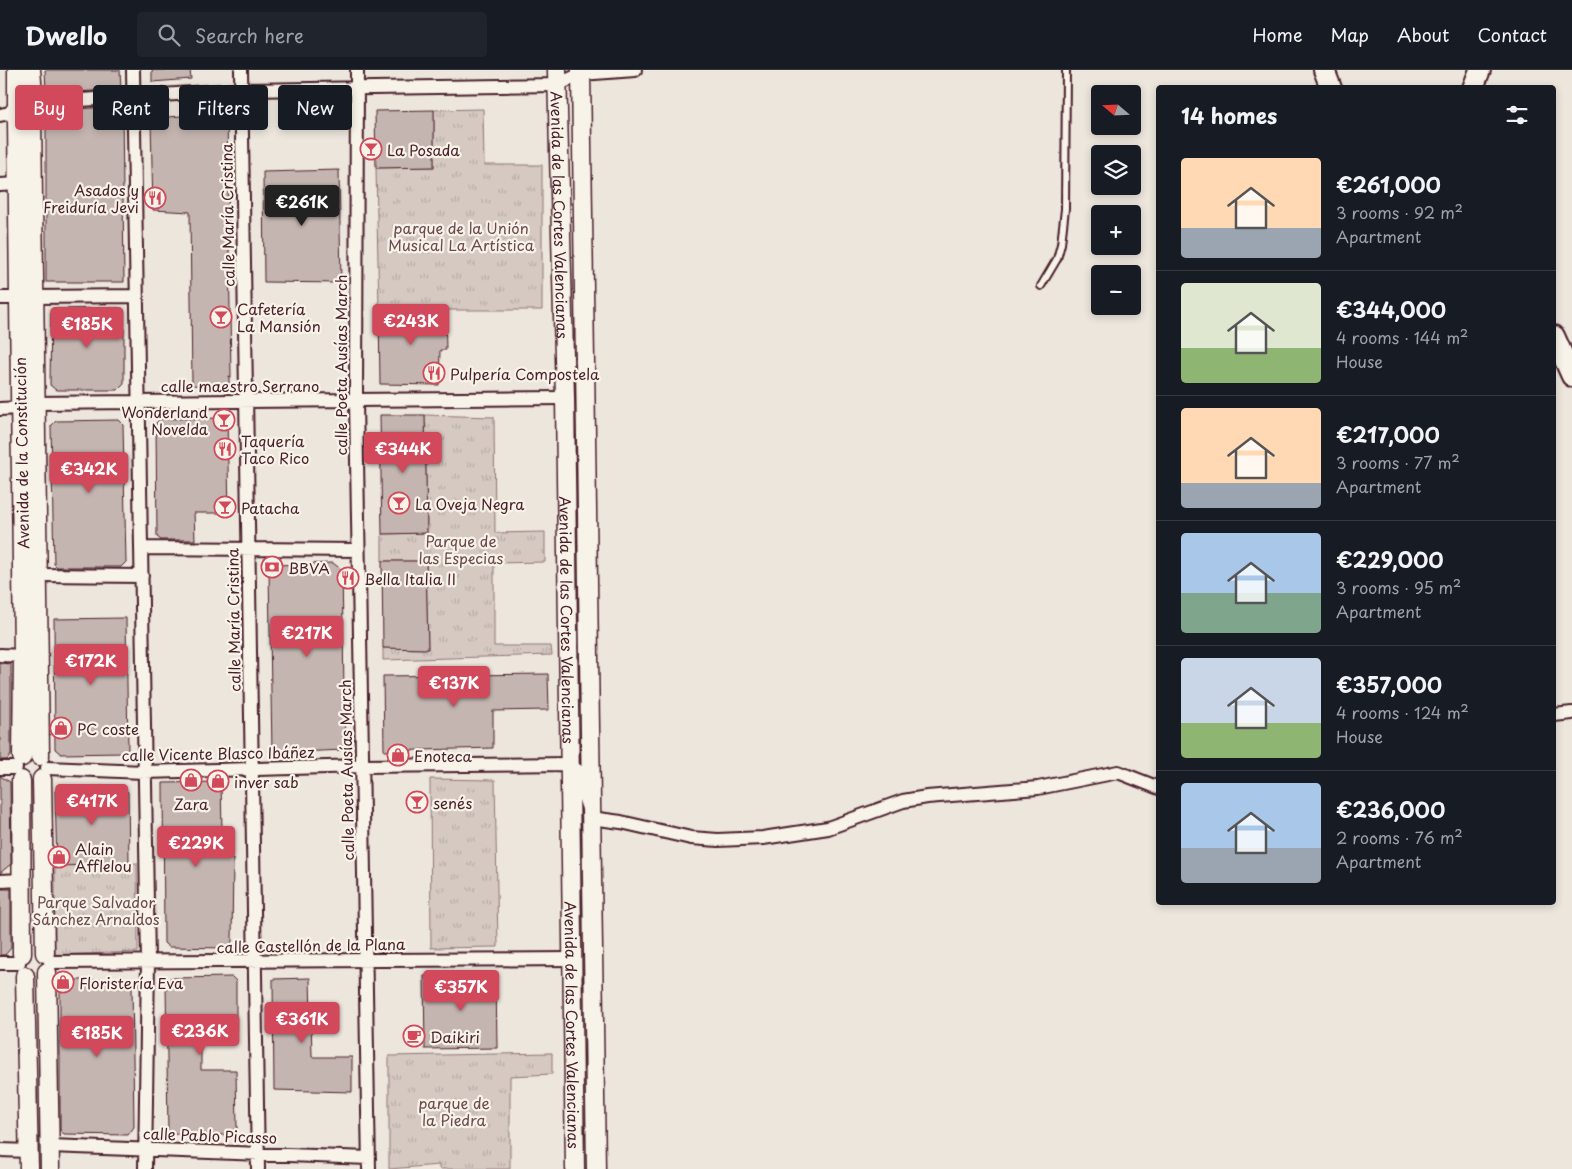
<!DOCTYPE html>
<meta charset="utf-8">
<style>
:root{--surface:#171b24;--page:#20242c;--text:#f1f3f6;--muted:#9ea1a6;--line:#363941;--accent:#d1495b}
body{margin:0;font-family:"Playpen Sans",sans-serif;background:var(--page);color:var(--text);height:100vh;display:flex;flex-direction:column;font-size:19px;white-space:nowrap}
*{box-sizing:border-box;margin:0}
p{font-size:16px;color:var(--muted)}
.icon{flex:none;width:28px;height:28px;fill:none;stroke:currentColor;stroke-width:2;stroke-linecap:round;stroke-linejoin:round}
.map{position:relative;flex:1;overflow:hidden}
.details{position:absolute;left:1156px;top:15px;width:400px;height:820px;display:flex;flex-direction:column;background:var(--surface);border-radius:5px;box-shadow:0 2px 8px #0003}
.details>*{flex:none}
.guide{position:absolute;left:15px;top:15px;width:475px;height:45px;display:flex;gap:10px}
.needle{width:32px;rotate:289deg}
.controls{position:absolute;left:1091px;top:15px;display:grid;gap:10px}
.controls a{display:grid;place-items:center;width:50px;height:50px;border-radius:5px;background:var(--surface);box-shadow:0 2px 8px #0003;font-size:25px}
.price{position:absolute;translate:-50% -42px;padding:0 11px;border-radius:5px;background:var(--accent);color:#fff;font-size:16px;line-height:32px;filter:drop-shadow(0 1px 2px #0008)}
.price::after{content:'';position:absolute;left:50%;top:30px;width:15px;height:11px;margin-left:-8px;background:inherit;clip-path:polygon(0 0,100% 0,50% 100%)}
.price.active{background:#222;color:#fff}
ul{padding:0;list-style:none}
li{display:flex;align-items:center;gap:15px;height:125px;padding:0 25px}
li+li{border-top:1px solid var(--line)}
li span{display:grid;place-items:center;flex:none;width:140px;height:100px;border-radius:5px;color:#555}
li>.icon{margin-inline-start:auto}
span .icon{width:60px;height:60px;fill:#fffc;stroke-width:1}
li b{font-size:21px}
h2{display:flex;justify-content:space-between;align-items:center;height:60px;padding:0 25px;font-size:21px}
.tag{padding:0 18px;border-radius:5px;background:var(--surface);box-shadow:0 2px 8px #0003;font-size:18px;line-height:45px}
.tag.active{background:var(--accent);color:#fff}
header{display:flex;align-items:center;gap:30px;box-sizing:border-box;height:70px;padding:0 25px;background:var(--surface);border-bottom:1px solid var(--line)}
header strong{font-size:24px}
nav{display:flex;gap:28px;margin-inline-start:auto;font-size:18px}
.search{width:350px;height:45px;background:var(--page);display:flex;align-items:center;gap:12px;box-sizing:border-box;padding:0 18px;border-radius:5px;color:var(--muted);font-size:19px}
.map>svg:first-child{display:block}
</style>
<header>
<strong>Dwello</strong>
<div class="search"><svg class="icon" aria-label="search" viewBox="0 0 24 24"><circle cx="10" cy="10" r="6"/><path d="M15 15l6 6"/></svg>Search here</div>
<nav><a>Home</a><a>Map</a><a>About</a><a>Contact</a></nav>
</header>
<div class="map">
<svg width="1572" height="1099" viewBox="0 0 1572 1099">
<defs>
<pattern id="grass-tufts" width="24" height="20" patternUnits="userSpaceOnUse" patternTransform="scale(1.25)"><rect width="24" height="20" fill="#d5c9c2"/><path d="M3 7l-1-3M5 7V3M7 7l1-3M15 17l-1-3M17 17v-4M19 17l1-3" fill="none" stroke="#b8aca7"/></pattern>
</defs>
<rect width="100%" height="100%" fill="#ece6dd"/>
<filter id="ink" filterUnits="userSpaceOnUse"><feTurbulence type="fractalNoise" baseFrequency=".02" numOctaves="2"/><feDisplacementMap in="SourceGraphic" scale="10" xChannelSelector="R" yChannelSelector="G"/><feConvolveMatrix kernelMatrix="1 2 1 2 8 2 1 2 1" color-interpolation-filters="sRGB"/></filter>
<g filter="url(#ink)">
<path fill="url(#grass-tufts)" stroke="#907476" d="M483,39l1,56h58v145h-163l-3,-142 58,-1v-57z
M425,345l69,2 1,116 50,-1v30l-51,1v83h57l1,9 -169,5v-12l45,1 -2,-88h-44v-27l45,-1z
M430,709l65,1 3,167 -67,1z
M137,793l1,89 -83,3v-89z
M552,983v21l-42,2v93h-71v-4l-50,4v-113z"/>
<path fill="#c4b5b0" stroke="#4a1f2b" d="M45,0h75l1,19 -72,5 -3,-3z
M152,0h38l1,9 -39,3z
M122,36l2,176h-78v-171z
M434,40v57l-58,1 -1,-57z
M227,43l4,264 -2,-1v11l-37,-2 -2,-173 -37,-2 -2,-89h16v-4z
M339,100l2,113 -77,-1 -1,-110z
M118,238l6,3v73l-6,6h-62l-6,-5 1,-73 4,-3z
M379,240h66l1,40h-6l-1,35 -59,-1z
M380,345h45l2,118 -45,1z
M227,348l2,95h-35l1,27h-34l-4,-3 -1,-114 4,-4z
M118,350l5,5 3,137 -5,5h-64l-3,-3 -3,-138 5,-5z
M382,491h44l2,88 -45,-1z
M333,493l9,7 3,180 -73,3 -3,-182 7,-6z
M126,548l2,131 -4,4 -63,1 -6,-5 -1,-130z
M0,593l11,1v91l-4,5h-7z
M548,604l1,36 -56,1v37l-109,3 -1,-75z
M0,706l10,6 1,82 -11,9z
M221,712l1,48 9,29h2l-1,83 -6,6 -57,-1 -5,-4 -1,-160z
M122,716l6,6 1,72 -72,2 -2,-75 5,-4z
M0,819h11v59l-6,7h-5z
M496,904l1,74 -72,1 -1,-73z
M232,907l4,4v55h-35v34h35l1,59 -5,6 -64,-1 -2,-151 4,-5z
M310,908l2,79h40v35l-78,-2 -1,-111z
M63,910h64l5,4 2,143 -6,8 -64,-1 -4,-4v-145z"/>
<g fill="none" stroke-linecap="round" stroke-linejoin="round">
<g stroke="#4a1f2b" stroke-width="10">
<path id="lane" d="M1041,216l16,-27 4,-15 4,-35 1,-139"/>
</g>
<g stroke="#4a1f2b" stroke-width="16">
<path id="street" d="M133,0l15,892 -3,207
M241,0l17,1099
M357,0l-1,330 13,769
M32,33l209,-13 316,-5 24,-11 54,-4
M0,45l14,-3
M0,115l18,-1
M34,227l103,-1
M0,228h19
M35,333l530,-5
M0,339l20,-1
M141,478l217,2
M39,505l103,1
M0,585l23,1
M1554,645l18,-2
M0,698h16
M47,698l97,4 218,-6 207,-2 12,9 3,23 7,22 30,4 70,16 27,2 45,-2 65,-10 75,-27 24,-4 111,-9 80,-16 41,16
M0,811l22,-1
M50,892l523,-3
M0,893h19
M50,1076l319,12
M0,1080l29,1"/>
</g>
<g stroke="#4a1f2b" stroke-width="21">
<g id="secondary">
<path d="M17,0v36"/>
<path d="M31,0c1,12 4,40 1,49l8,637"/>
<path id="s1" d="M557,0l8,328 10,771"/>
<path d="M581,0l15,1099"/>
<path d="M22,687l1,-101 -6,-536 -3,-8 6,-8 6,-1 5,3"/>
<path d="M42,709l3,174"/>
<path d="M21,710l1,174"/>
<path d="M47,902l3,197"/>
<path d="M25,906l4,193"/>
</g>
</g>
<g stroke="#4a1f2b" stroke-width="24">
<path id="primary" d="M1324,0l7,18
M1473,18l7,-18
M1554,266l18,40"/>
</g>
<use href="#lane" stroke="#f7f3e8" stroke-width="6"/>
<use href="#street" stroke="#f7f3e8" stroke-width="12"/>
<use href="#secondary" stroke="#f7f3e8" stroke-width="18"/>
<use href="#primary" stroke="#f7f3e8" stroke-width="20"/>
</g>
</g>
<defs>
<g id="bar-ring" transform="scale(1.125)"><circle r="9.5" fill="#f7f3e8" stroke="#d1495b" stroke-width="1.5"/><path d="M-6-5H6L.8 .8V4.5H3.5V6h-7V4.5H-.8V.8Z" fill="#d1495b"/></g>
<g id="restaurant-ring" transform="scale(1.125)"><circle r="9.5" fill="#f7f3e8" stroke="#d1495b" stroke-width="1.5"/><path d="M-5-6h1v4h1v-4h1v4h1v-4h1v5L-1.5 .5V6h-2V.5L-5-1ZM5-6V6H3V1.5H1.5Q1.5-4 5-6Z" fill="#d1495b"/></g>
<g id="bank-ring" transform="scale(1.125)"><circle r="9.5" fill="#f7f3e8" stroke="#d1495b" stroke-width="1.5"/><path d="M-6-4H6V4H-6ZM0-2.3a2.3 2.3 0 1 0 0 4.6a2.3 2.3 0 1 0 0-4.6Z" fill="#d1495b"/></g>
<g id="shop-ring" transform="scale(1.125)"><circle r="9.5" fill="#f7f3e8" stroke="#d1495b" stroke-width="1.5"/><path d="M-5-2.5h2.3a2.7 3.5 0 0 1 5.4 0H5L5.5 6h-11ZM-1.5-2.5h3a1.5 2.3 0 0 0-3 0Z" fill="#d1495b"/></g>
<g id="cafe-ring" transform="scale(1.125)"><circle r="9.5" fill="#f7f3e8" stroke="#d1495b" stroke-width="1.5"/><path d="M-5.5-4.5H6V0H3Q3 3.5 0 3.5H-2.5Q-5.5 3.5-5.5 0ZM3-3.2v2h1.7v-2ZM-6 4.5H4V6H-6Z" fill="#d1495b"/></g>
</defs>
<g fill-rule="evenodd">
<use href="#bar-ring" x="371" y="79"/>
<use href="#restaurant-ring" x="155" y="128"/>
<use href="#bar-ring" x="221" y="247"/>
<use href="#restaurant-ring" x="434" y="303"/>
<use href="#bar-ring" x="224" y="350"/>
<use href="#restaurant-ring" x="225" y="379"/>
<use href="#bar-ring" x="399" y="433"/>
<use href="#bar-ring" x="225" y="437"/>
<use href="#bank-ring" x="272" y="497"/>
<use href="#restaurant-ring" x="348" y="508"/>
<use href="#shop-ring" x="61" y="658"/>
<use href="#shop-ring" x="398" y="685"/>
<use href="#shop-ring" x="191" y="710"/>
<use href="#shop-ring" x="218" y="711"/>
<use href="#bar-ring" x="417" y="732"/>
<use href="#shop-ring" x="59" y="787"/>
<use href="#shop-ring" x="63" y="912"/>
<use href="#cafe-ring" x="414" y="966"/>
</g>
<g text-anchor="middle" dominant-baseline="central" stroke-width="4.5" stroke-linejoin="round" paint-order="stroke">
<g font-size="15" fill="#4a1f2b" stroke="#f7f3e8" text-anchor="start">
<text x="387" y="79">La Posada</text>
<text x="139" y="119" text-anchor="end">Asados y<tspan x="139" dy="17">Freiduría Jevi</tspan></text>
<text x="237" y="238">Cafetería<tspan x="237" dy="17">La Mansión</tspan></text>
<text x="450" y="303">Pulpería Compostela</text>
<text x="208" y="341" text-anchor="end">Wonderland<tspan x="208" dy="17">Novelda</tspan></text>
<text x="241" y="370">Taquería<tspan x="241" dy="17">Taco Rico</tspan></text>
<text x="415" y="433">La Oveja Negra</text>
<text x="241" y="437">Patacha</text>
<text x="288" y="497">BBVA</text>
<text x="364" y="508">Bella Italia II</text>
<text x="77" y="658">PC coste</text>
<text x="414" y="685">Enoteca</text>
<text x="234" y="711">inver sab</text>
<text x="433" y="732">senés</text>
<text x="191" y="733" text-anchor="middle">Zara</text>
<text x="75" y="778">Alain<tspan x="75" dy="17">Afflelou</tspan></text>
<text x="79" y="912">Floristería Eva</text>
<text x="430" y="966">Daikiri</text>
</g>
<g font-size="15" fill="#4a1f2b" stroke="#f7f3e8">
<text transform="translate(227 145) rotate(-91)">calle María Cristina</text>
<text stroke="none"><textPath href="#s1" startOffset="145">Avenida de las Cortes Valencianas</textPath></text>
<text transform="translate(340 295) rotate(-90)">calle Poeta Ausías March</text>
<text x="240" y="315">calle maestro Serrano</text>
<text transform="translate(21 383) rotate(-91)">Avenida de la Constitución</text>
<text stroke="none"><textPath href="#s1" startOffset="550">Avenida de las Cortes Valencianas</textPath></text>
<text transform="translate(233 550) rotate(-91)">calle María Cristina</text>
<text transform="translate(218 683) rotate(-1)">calle Vicente Blasco Ibáñez</text>
<text transform="translate(346 700) rotate(-91)">calle Poeta Ausías March</text>
<text transform="translate(311 875) rotate(-1)">calle Castellón de la Plana</text>
<text stroke="none"><textPath href="#s1" startOffset="955">Avenida de las Cortes Valencianas</textPath></text>
<text transform="translate(210 1065) rotate(2)">calle Pablo Picasso</text>
</g>
<g font-size="15" fill="#6d4a51" stroke="#f7f3e8">
<text x="461" y="157">parque de la Unión<tspan x="461" dy="17">Musical La Artística</tspan></text>
<text x="461" y="470">Parque de<tspan x="461" dy="17">las Especias</tspan></text>
<text x="96" y="831">Parque Salvador<tspan x="96" dy="17">Sánchez Arnaldos</tspan></text>
<text x="454" y="1032">parque de<tspan x="454" dy="17">la Piedra</tspan></text>
</g>
</g>
</svg>
<div class="controls">
<a><svg class="needle" viewBox="-14 -14 28 28"><path d="M0-13l5 13h-10z" fill="#e53935"/><path d="M0 13l5-13h-10z" fill="#9ea1a6"/></svg></a>
<a><svg class="icon" aria-label="layers" viewBox="0 0 24 24"><path d="M12 4l9 5-9 5-9-5zM3 14l9 5 9-5"/></svg></a>
<a>+</a>
<a>−</a>
</div>
<b class="price active" style="left:302px;top:157px">€261K</b>
<b class="price" style="left:411px;top:276px">€243K</b>
<b class="price" style="left:87px;top:279px">€185K</b>
<b class="price" style="left:403px;top:404px">€344K</b>
<b class="price" style="left:89px;top:424px">€342K</b>
<b class="price" style="left:307px;top:588px">€217K</b>
<b class="price" style="left:91px;top:616px">€172K</b>
<b class="price" style="left:454px;top:638px">€137K</b>
<b class="price" style="left:92px;top:756px">€417K</b>
<b class="price" style="left:196px;top:798px">€229K</b>
<b class="price" style="left:461px;top:942px">€357K</b>
<b class="price" style="left:302px;top:974px">€361K</b>
<b class="price" style="left:200px;top:986px">€236K</b>
<b class="price" style="left:97px;top:988px">€185K</b>
<div class="guide">
<a class="tag active">Buy</a>
<a class="tag">Rent</a>
<a class="tag">Filters</a>
<a class="tag">New</a>
</div>
<section class="details">
<h2>14 homes<svg class="icon" aria-label="filters" viewBox="0 0 24 24"><path d="M4 7h16M4 17h16"/><circle cx="9" cy="7" r="2"/><circle cx="15" cy="17" r="2"/></svg></h2>
<ul>
<li><span style="background:linear-gradient(#ffd9b3 70%,#9aa5b1 0)"><svg class="icon" aria-label="home" viewBox="0 0 24 24"><path d="M3 11l9-7 9 7M6 9v11h12V9"/></svg></span><div><b>€261,000</b><p>3 rooms · 92 m²</p><p>Apartment</p></div></li>
<li><span style="background:linear-gradient(#dfe7d0 65%,#8fb573 0)"><svg class="icon" aria-label="home" viewBox="0 0 24 24"><path d="M3 11l9-7 9 7M6 9v11h12V9"/></svg></span><div><b>€344,000</b><p>4 rooms · 144 m²</p><p>House</p></div></li>
<li><span style="background:linear-gradient(#ffd9b3 75%,#9aa5b1 0)"><svg class="icon" aria-label="home" viewBox="0 0 24 24"><path d="M3 11l9-7 9 7M6 9v11h12V9"/></svg></span><div><b>€217,000</b><p>3 rooms · 77 m²</p><p>Apartment</p></div></li>
<li><span style="background:linear-gradient(#a9c7e8 60%,#7fa58c 0)"><svg class="icon" aria-label="home" viewBox="0 0 24 24"><path d="M3 11l9-7 9 7M6 9v11h12V9"/></svg></span><div><b>€229,000</b><p>3 rooms · 95 m²</p><p>Apartment</p></div></li>
<li><span style="background:linear-gradient(#c9d6e8 65%,#8fb573 0)"><svg class="icon" aria-label="home" viewBox="0 0 24 24"><path d="M3 11l9-7 9 7M6 9v11h12V9"/></svg></span><div><b>€357,000</b><p>4 rooms · 124 m²</p><p>House</p></div></li>
<li><span style="background:linear-gradient(#a9c7e8 65%,#9aa5b1 0)"><svg class="icon" aria-label="home" viewBox="0 0 24 24"><path d="M3 11l9-7 9 7M6 9v11h12V9"/></svg></span><div><b>€236,000</b><p>2 rooms · 76 m²</p><p>Apartment</p></div></li>
</ul>
</section>
</div>
